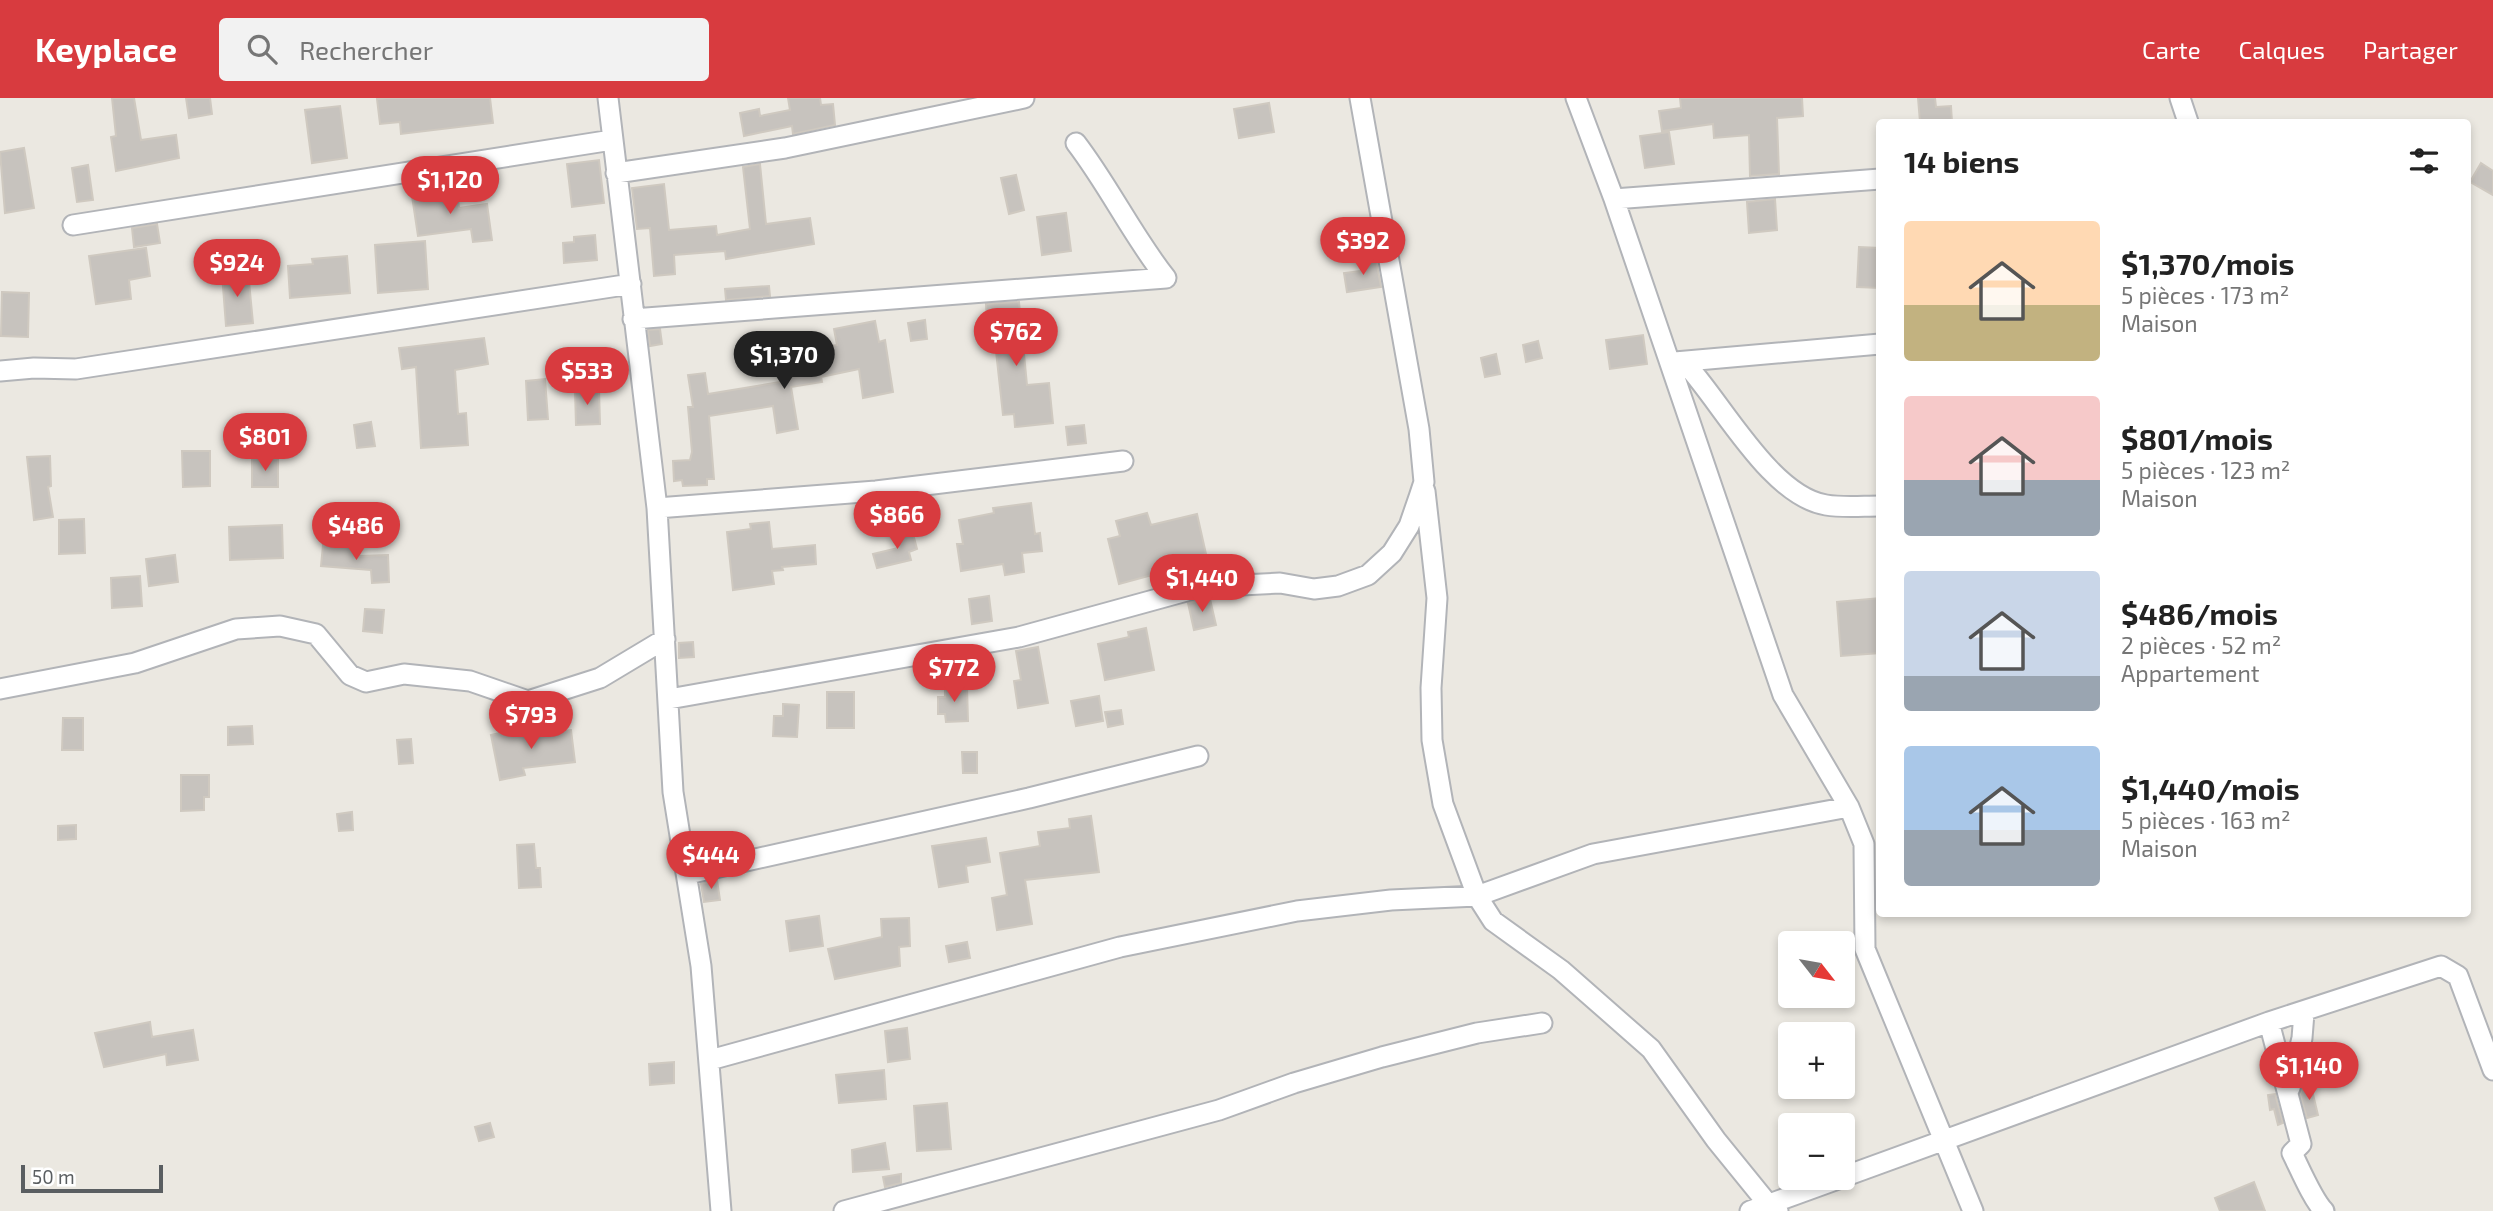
<!DOCTYPE html>
<html lang="fr">
<meta charset="utf-8">
<style>
:root{--surface:#fff;--page:#f2f2f2;--text:#222;--muted:#767676;--accent:#d83b3f}
body{margin:0;font-family:"Exo 2",sans-serif;background:var(--page);color:var(--text);height:100vh;display:flex;flex-direction:column;font-size:26px;white-space:nowrap}
*{box-sizing:border-box;margin:0}
p{font-size:23px;color:var(--muted)}
.icon{flex:none;width:38px;height:38px;fill:none;stroke:currentColor;stroke-width:2;stroke-linecap:round;stroke-linejoin:round}
.map{position:relative;flex:1;overflow:hidden}
.panel{position:absolute;left:1876px;top:21px;width:595px;height:798px;display:flex;flex-direction:column;background:var(--surface);border-radius:7px;box-shadow:0 4px 10px #0003}
.panel>*{flex:none}
.needle{width:46px;rotate:121deg}
.fabs{position:absolute;left:1778px;top:833px;display:grid;gap:14px}
.fabs a{display:grid;place-items:center;width:77px;height:77px;border-radius:7px;background:var(--surface);box-shadow:0 4px 10px #0003;font-size:35px}
.scale{position:absolute;left:21px;bottom:18px;width:142px;box-sizing:border-box;padding-left:7px;border:4px solid #5a5e61;border-top:0;font-size:19px;line-height:24px;white-space:nowrap;color:#5a5e61;-webkit-text-stroke:5px #fff;paint-order:stroke}
.price{position:absolute;translate:-50% -60px;padding:0 16px;border-radius:24px;background:var(--accent);color:#fff;font-size:23px;line-height:46px;filter:drop-shadow(0 2px 4px #0008)}
.price::after{content:'';position:absolute;left:50%;top:42px;width:21px;height:16px;margin-left:-10px;background:inherit;clip-path:polygon(0 0,100% 0,50% 100%)}
.price.current{background:#222;color:#fff}
ul{padding:0;list-style:none}
li{display:flex;align-items:center;gap:21px;height:175px;padding:0 28px}
li span{display:grid;place-items:center;flex:none;width:196px;height:140px;border-radius:7px;color:#555}
li>.icon{margin-inline-start:auto}
span .icon{width:84px;height:84px;fill:#fffc;stroke-width:1}
li b{font-size:30px}
h2{display:flex;justify-content:space-between;align-items:center;height:84px;padding:0 28px;font-size:30px}
header{display:flex;align-items:center;gap:42px;box-sizing:border-box;height:98px;padding:0 35px;background:var(--accent);color:#fff}
header strong{font-size:33px}
nav{display:flex;gap:38px;margin-inline-start:auto;font-size:24px}
.search{width:490px;height:63px;background:var(--page);display:flex;align-items:center;gap:18px;box-sizing:border-box;padding:0 24px;border-radius:7px;color:var(--muted);font-size:26px}
.map>svg:first-child{display:block}
</style>
<header>
<strong>Keyplace</strong>
<div class="search"><svg class="icon" aria-label="search" viewBox="0 0 24 24"><circle cx="10" cy="10" r="6"/><path d="M15 15l6 6"/></svg>Rechercher</div>
<nav><a>Carte</a><a>Calques</a><a>Partager</a></nav>
</header>
<div class="map">
<svg width="2493" height="1113" viewBox="0 0 2493 1113">
<rect width="100%" height="100%" fill="#ebe8e1"/>
<path fill="#c7c3be" stroke="#cfc9c0" stroke-width="2" d="M112,0h22l7,42 35,-5 3,23 -63,13 -5,-34 5,-1z
M186,0h24l2,16 -23,4z
M387,0h103l3,25 -92,11 -1,-12 -20,2 -3,-25z
M788,0h32l1,7 12,-1 2,21 -42,9 -1,-8 -48,10 -4,-23 19,-4 1,7 30,-6z
M1680,0h122l1,18 -26,2 2,56 -29,2 -1,-41 -35,3 -1,-14 -51,7 -3,-20 22,-3z
M1918,0h17l1,9 15,-1 1,16h-32z
M1269,5l5,29 -35,6 -5,-29z
M340,8l7,52 -35,5 -7,-53z
M1669,34l5,32 -29,4 -5,-32z
M24,50l10,60 -29,5 -5,-61z
M599,62l5,43 -32,4 -5,-43z
M2481,65l12,8v24l-23,-13z
M760,66l6,60 44,-6 4,26 -88,15 -1,-8 -51,4 1,19 -21,2 -4,-48 -13,1 -5,-41 32,-4 5,46 47,-4 1,9 33,-6 -7,-62z
M88,67l5,35 -16,2 -5,-34z
M1016,77l8,35 -15,4 -8,-36z
M457,91l2,19 28,-4 5,36 -19,2 -2,-13 -53,7 -6,-40z
M1775,101l2,31 -28,3 -2,-31z
M1066,115l5,38 -29,4 -5,-38z
M157,126l3,19 -26,4 -2,-19z
M595,137l2,25 -33,3 -1,-20 11,-1v-5z
M425,143l3,48 -50,4 -3,-48z
M1859,149l21,1v40l-23,-1z
M146,150l4,28 -21,4 2,19 -35,5 -7,-48z
M347,158l3,37 -60,5 -2,-32 25,-2 -1,-5z
M1376,162l5,27 -34,5 -3,-19 17,-2 -1,-9z
M248,173l5,52 -27,3 -4,-52z
M769,188l1,10 -44,4 -1,-11z
M2,194l27,1 -1,44 -27,-1z
M1019,204l8,83 22,-2 4,40 -38,4 -1,-13 -11,1 -8,-73 -7,1 -2,-39z
M925,222l2,19 -16,2 -3,-18z
M875,223l4,21 6,-2 8,52 -30,6 -4,-29 -38,8 1,5 -31,5 7,42 -21,4 -4,-27 -64,10 5,63h-7v6l-24,1 -1,-6 -8,1 -1,-20 17,-1 2,-8 -4,-45h5l-5,-32 17,-2 3,21 72,-12 -4,-28 61,-9 -3,-16z
M660,231l2,15 -12,2 -2,-16z
M1643,237l4,29 -37,5 -4,-29z
M484,240l4,26 -33,6 3,44 8,-1 2,32 -47,3 -5,-81 -14,2 -3,-21z
M1538,243l4,17 -16,4 -3,-17z
M1496,256l4,20 -15,3 -4,-19z
M545,281l3,40 -20,1 -2,-39z
M599,291l1,35 -24,1 -1,-35z
M371,324l4,24 -18,2 -3,-23z
M1084,327l2,18 -18,2 -2,-18z
M182,353h28v35l-27,1z
M50,358l1,30 -3,1 5,30 -19,3 -7,-63z
M252,361h26v28h-26z
M1031,405l4,31 5,-1 2,18 -20,2 2,19 -19,3 -2,-11 -42,7 -4,-27h6l-4,-24 35,-7 -1,-5z
M1147,415l4,12 46,-11 9,40 -45,10 2,8 -44,12 -11,-45 12,-3 -4,-15z
M84,421l1,34 -26,1v-34z
M769,424l3,27 43,-4 1,19 -34,3 1,3 -11,1 2,13 -41,6 -6,-58 24,-3 -1,-5z
M282,427l1,33 -53,2 -1,-33z
M912,432l5,19 -8,3 2,8 -34,8 -4,-14 25,-6 -3,-13z
M323,447l37,3 -1,8 29,-1 1,27 -17,1 -1,-13 -50,-4z
M175,457l3,27 -29,4 -3,-27z
M140,478l2,30 -30,2 -1,-30z
M989,498l3,25 -20,3 -3,-25z
M1880,500v55l-39,3 -4,-54z
M1210,501l6,26 -22,5 -6,-27z
M365,511l19,1 -2,23 -19,-2z
M1146,530l8,42 -49,10 -7,-36 31,-7 -1,-5z
M693,544l1,15 -15,1v-15z
M1038,549l10,56 -30,5 -4,-27 7,-1 -5,-29z
M967,588l1,35 -22,1 -1,-8h-7v-17h7v-10z
M827,594h27v36h-27z
M1099,598l4,25 -27,5 -5,-25z
M783,606l16,1 -2,32 -24,-1 1,-20h9z
M1121,612l2,14 -15,3 -3,-15z
M63,620h20v32h-21z
M252,628l1,18 -25,1v-18z
M516,631l1,7 54,-6 4,32 -52,6 2,7 -25,5 -9,-45z
M411,641l2,24 -14,1 -2,-24z
M962,654h15v21h-14z
M181,677h28v22h-5v13l-23,1z
M352,714l1,18 -14,1 -2,-17z
M1091,718l8,56 -74,8 7,44 -35,6 -5,-32 15,-3 -7,-42 40,-7 -2,-14 32,-4 -1,-9z
M76,727v14l-18,1v-14z
M986,740l4,24 -24,4 2,16 -29,5 -7,-41z
M534,746l2,24h4l1,19 -22,1 -2,-43z
M717,782l3,20 -16,2 -3,-18z
M819,818l4,30 -33,5 -4,-30z
M909,820l1,28 -11,1 1,19 -65,13 -7,-30 54,-12 -1,-18z
M967,844l3,16 -21,4 -3,-16z
M150,924l2,15 41,-7 5,30 -31,5 -1,-11 -62,13 -9,-34z
M907,930l3,31 -22,3 -3,-31z
M674,964v21l-24,2 -1,-21z
M884,972l2,29 -47,4 -3,-28z
M2311,988l7,29 -11,3 -7,-24 2,-5z
M2275,996l8,29 -5,2 -4,-16 -4,1 -2,-15z
M947,1005l4,46 -34,2 -3,-45z
M490,1025l4,14 -15,4 -4,-14z
M885,1045l4,26 -36,3 -1,-22z
M901,1076v9l-16,4 -2,-10z
M2254,1084l11,29h-45l-5,-13z"/>
<g fill="none" stroke-linecap="round" stroke-linejoin="round">
<g stroke="#b2b4b8" stroke-width="23">
<path id="minor" d="M608,0l49,410 16,284 28,174 20,245
M1576,0l38,101 169,496 66,112 15,37 1,105 108,262
M2180,0l8,24
M616,75l169,-25 239,-50
M1614,101l266,-20
M73,127l539,-85
M633,221l533,-41c-34,-43 -57,-92 -90,-135
M1675,264l205,-18
M1684,264c37,39 86,134 142,143 17,3 36,1 54,1
M0,273l34,-3 42,1 555,-85
M1425,393l12,107 -6,90 1,52 11,64 34,92 16,25 68,49 90,79 65,91 52,64 10,7
M657,410l219,-17 247,-30
M0,591l135,-26 101,-34 44,-3 36,8 34,41 16,7 38,-8 66,7 58,20 72,-23 65,-39
M669,601l350,-62 182,-50 79,-4 34,6 24,-3 30,-11 24,-22 17,-27 10,-29 5,-15 -5,-53 -59,-331
M688,776l341,-76 169,-42
M2269,924l32,122 -9,9c8,16 21,47 32,58
M710,962l410,-113 177,-36 94,-11 86,-4 116,-42 256,-47
M2290,990l12,-50 2,-25
M1843,1079l426,-155 172,-56 17,10 35,94
M844,1113l375,-101 75,-27 88,-26 95,-24 65,-10
M1750,1113l91,-33"/>
</g>
<use href="#minor" stroke="#fff" stroke-width="19"/>
</g>
</svg>
<div class="fabs">
<a><svg class="needle" viewBox="-14 -14 28 28"><path d="M0-13l5 13h-10z" fill="#e53935"/><path d="M0 13l5-13h-10z" fill="#767676"/></svg></a>
<a>+</a>
<a>−</a>
</div>
<div class="scale">50 m</div>
<b class="price" style="left:450px;top:118px">$1,120</b>
<b class="price" style="left:1363px;top:179px">$392</b>
<b class="price" style="left:237px;top:201px">$924</b>
<b class="price" style="left:1016px;top:270px">$762</b>
<b class="price current" style="left:784px;top:293px">$1,370</b>
<b class="price" style="left:587px;top:309px">$533</b>
<b class="price" style="left:265px;top:375px">$801</b>
<b class="price" style="left:897px;top:453px">$866</b>
<b class="price" style="left:356px;top:464px">$486</b>
<b class="price" style="left:1202px;top:516px">$1,440</b>
<b class="price" style="left:954px;top:606px">$772</b>
<b class="price" style="left:531px;top:653px">$793</b>
<b class="price" style="left:711px;top:793px">$444</b>
<b class="price" style="left:2309px;top:1004px">$1,140</b>
<section class="panel">
<h2>14 biens<svg class="icon" aria-label="filters" viewBox="0 0 24 24"><path d="M4 7h16M4 17h16"/><circle cx="9" cy="7" r="2"/><circle cx="15" cy="17" r="2"/></svg></h2>
<ul>
<li><span style="background:linear-gradient(#ffd9b3 60%,#c2b280 0)"><svg class="icon" aria-label="home" viewBox="0 0 24 24"><path d="M3 11l9-7 9 7M6 9v11h12V9"/></svg></span><div><b>$1,370/mois</b><p>5 pièces · 173 m²</p><p>Maison</p></div></li>
<li><span style="background:linear-gradient(#f6c9c9 60%,#9aa5b1 0)"><svg class="icon" aria-label="home" viewBox="0 0 24 24"><path d="M3 11l9-7 9 7M6 9v11h12V9"/></svg></span><div><b>$801/mois</b><p>5 pièces · 123 m²</p><p>Maison</p></div></li>
<li><span style="background:linear-gradient(#c9d6e8 75%,#9aa5b1 0)"><svg class="icon" aria-label="home" viewBox="0 0 24 24"><path d="M3 11l9-7 9 7M6 9v11h12V9"/></svg></span><div><b>$486/mois</b><p>2 pièces · 52 m²</p><p>Appartement</p></div></li>
<li><span style="background:linear-gradient(#a9c7e8 60%,#9aa5b1 0)"><svg class="icon" aria-label="home" viewBox="0 0 24 24"><path d="M3 11l9-7 9 7M6 9v11h12V9"/></svg></span><div><b>$1,440/mois</b><p>5 pièces · 163 m²</p><p>Maison</p></div></li>
</ul>
</section>
</div>
